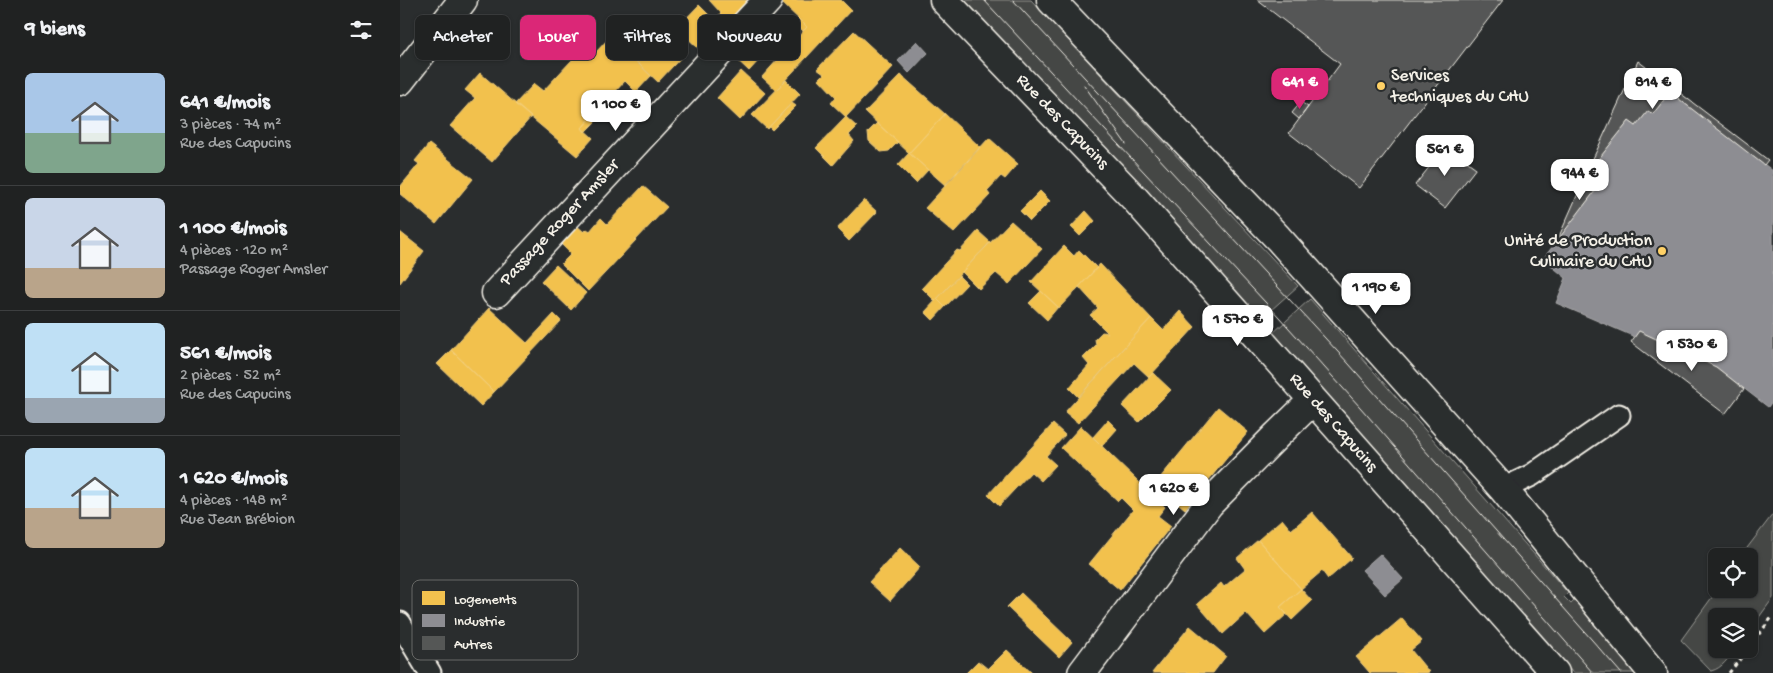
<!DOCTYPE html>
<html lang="fr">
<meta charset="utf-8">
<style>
:root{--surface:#202222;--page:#282a2a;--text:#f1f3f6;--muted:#a2a4a5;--line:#3d3f40;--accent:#db2777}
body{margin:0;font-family:"Gochi Hand",sans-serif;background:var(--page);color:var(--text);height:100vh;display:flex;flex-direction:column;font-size:19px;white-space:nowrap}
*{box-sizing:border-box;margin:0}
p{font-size:16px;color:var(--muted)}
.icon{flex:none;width:28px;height:28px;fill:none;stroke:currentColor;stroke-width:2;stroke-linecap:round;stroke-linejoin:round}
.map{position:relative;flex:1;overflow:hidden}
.sheet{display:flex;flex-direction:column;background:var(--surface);width:400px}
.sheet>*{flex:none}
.top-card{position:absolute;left:15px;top:15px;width:475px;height:45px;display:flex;gap:10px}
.controls{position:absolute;left:1308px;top:548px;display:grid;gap:10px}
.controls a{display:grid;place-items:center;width:50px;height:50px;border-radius:8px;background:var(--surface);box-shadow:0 1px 4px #0004,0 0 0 1px var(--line);font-size:25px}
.price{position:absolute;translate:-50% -42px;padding:0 11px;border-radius:10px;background:#fff;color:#222;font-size:16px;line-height:32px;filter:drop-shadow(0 1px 2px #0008)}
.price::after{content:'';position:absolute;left:50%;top:30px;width:15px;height:11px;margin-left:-8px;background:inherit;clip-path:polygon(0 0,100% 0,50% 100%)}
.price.on{background:var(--accent);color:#fff}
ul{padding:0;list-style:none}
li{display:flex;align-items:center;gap:15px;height:125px;padding:0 25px}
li+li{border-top:1px solid var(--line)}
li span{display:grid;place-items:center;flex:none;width:140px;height:100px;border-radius:8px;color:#555}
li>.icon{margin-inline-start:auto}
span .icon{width:60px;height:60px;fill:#fffc;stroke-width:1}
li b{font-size:21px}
h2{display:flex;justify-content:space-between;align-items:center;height:60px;padding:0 25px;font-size:21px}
.tag{padding:0 18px;border-radius:8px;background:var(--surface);box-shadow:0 1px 4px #0004,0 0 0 1px var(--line);font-size:18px;line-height:45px}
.tag.on{background:var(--accent);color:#fff}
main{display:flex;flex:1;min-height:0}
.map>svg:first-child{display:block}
</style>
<main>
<section class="sheet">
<h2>9 biens<svg class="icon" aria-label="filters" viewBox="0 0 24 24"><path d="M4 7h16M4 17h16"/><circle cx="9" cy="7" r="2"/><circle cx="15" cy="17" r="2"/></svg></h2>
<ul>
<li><span style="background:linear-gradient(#a9c7e8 60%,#7fa58c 0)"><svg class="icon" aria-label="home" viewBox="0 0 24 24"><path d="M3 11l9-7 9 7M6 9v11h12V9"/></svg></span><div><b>641 €/mois</b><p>3 pièces · 74 m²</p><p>Rue des Capucins</p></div></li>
<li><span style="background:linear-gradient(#c9d6e8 70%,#b9a48a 0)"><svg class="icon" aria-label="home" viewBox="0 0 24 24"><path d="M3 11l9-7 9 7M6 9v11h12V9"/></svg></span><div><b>1 100 €/mois</b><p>4 pièces · 120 m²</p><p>Passage Roger Amsler</p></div></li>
<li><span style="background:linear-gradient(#bfe0f5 75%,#9aa5b1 0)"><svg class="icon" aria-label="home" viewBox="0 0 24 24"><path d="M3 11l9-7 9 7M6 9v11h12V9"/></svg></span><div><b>561 €/mois</b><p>2 pièces · 52 m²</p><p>Rue des Capucins</p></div></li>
<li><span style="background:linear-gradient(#bfe0f5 60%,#b9a48a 0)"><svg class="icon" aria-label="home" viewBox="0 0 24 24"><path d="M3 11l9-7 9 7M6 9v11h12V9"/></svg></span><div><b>1 620 €/mois</b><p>4 pièces · 148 m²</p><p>Rue Jean Brébion</p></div></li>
</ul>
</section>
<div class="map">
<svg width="1373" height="673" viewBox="0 0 1373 673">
<rect width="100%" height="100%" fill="#2a2d2e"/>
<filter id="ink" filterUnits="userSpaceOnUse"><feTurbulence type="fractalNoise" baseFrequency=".02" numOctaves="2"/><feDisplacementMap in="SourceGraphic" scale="10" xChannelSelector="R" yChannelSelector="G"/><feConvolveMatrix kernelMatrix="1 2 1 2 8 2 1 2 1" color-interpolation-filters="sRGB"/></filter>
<g filter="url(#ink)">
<path fill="#444645" stroke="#9c9c96" d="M565,0h66l267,286 -37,33z
M910,299l258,294 -4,4 7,7 4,-4 65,73h-67l-300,-340z
M1373,514v84l-24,33v-15h-33v33h19c-7,9 -12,19 -24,22l-30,-31 37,-51h31v-33h-8z"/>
<path fill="#f2c14e" stroke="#f3cf7c" d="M309,0h40l-48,51 -24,-23 22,-23 15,15 7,-7z
M379,0h62l10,10 -75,80 -14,-13 45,-50z
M251,15l37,35 -30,32 -37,-35z
M398,18l9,9 -4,4 -9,-9z
M352,29l19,18 -22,24 -20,-19z
M454,31l39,36 -47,50 -15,-14 5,-6 -17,-18 5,-5 -7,-5z
M210,37l41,39 -15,16 -11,-11 -43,47 11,10 -16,18 -62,-52 19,-20 9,7 44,-47 9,8z
M341,71l24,22 -25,27 -23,-22z
M80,73l51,44 -39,45 -42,-36 25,-28 -10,-8z
M501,75l44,39 -36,39 -44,-41z
M386,80l14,14 -33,35 -15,-14z
M392,103l4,3 -24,24 -3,-3z
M545,114l35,33 -35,38 -36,-32z
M193,115l4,5 -12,12 -3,-4z
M446,117l11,10 -8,8 5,6 -21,24 -17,-17z
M477,123l21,19 -9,9 -8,1 -12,-11 -1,-9z
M589,138l29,26 -13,15 -4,-3 -14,15 3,4 -36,38 -29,-25z
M29,144l44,35 -37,45 -36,-30v-7l19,-23 -4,-3z
M509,153l19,17 -12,13 -18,-18z
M243,186l24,21 -79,84 -27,-27 10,-10 -12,-12 16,-18 9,8 3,-3 3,2 11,-13 6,6z
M640,191l10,10 -20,20 -10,-10z
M464,200l13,12 -28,29 -12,-12z
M686,211l9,10 -15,15 -9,-9z
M611,221l31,28 -33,35 -13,-11 -17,16 -17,-17z
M578,231l12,11 -55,59 -13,-13 35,-38 3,1z
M0,232l24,19 -24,32z
M664,246l10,10 5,-6 18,18 -38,40 -28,-26z
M700,264l51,54 -73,79 -9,-9 20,-23 -6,-7 13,-13 -1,-6 7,-7 6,1 -18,-18 8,-7 -19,-21z
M156,265l30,28 -15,17 -30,-29z
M559,276l8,8 -22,23 -8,-8z
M641,291l17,16 -11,13 -18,-17z
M537,299l8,8 -12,13 -8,-8z
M89,308l38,35 27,-29 7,7 -67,71 -43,-42z
M780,311l15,16 -46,50 -15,-14 -56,60 -13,-11 86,-94 12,12z
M51,350l43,42 -13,14 -44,-42z
M753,373l18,17 -32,32 -17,-16z
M818,407l30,25 -63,77 -30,-25z
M708,420l9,9 -15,17 -9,-9z
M653,424l12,11 -19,21 10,9 -15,16 -10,-9 -32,34 -11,-11z
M681,426l84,81 -7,9 13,10 -51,64 -31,-26 44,-54 -12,-12 -3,3 -57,-53z
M912,512l40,46 -24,21 -6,-8 -21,18 -43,-49 24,-21 9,11z
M858,540l43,49 -21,18 7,7 -22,20 -19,-21 -23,21 -26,-30 24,-21 3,4 21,-18 -8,-11z
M500,548l20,19 -30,34 -21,-19z
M901,589l11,12 -20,19 -12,-13z
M621,593l51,49 -13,15 -52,-50z
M1002,618l20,23 -11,9 18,22 -2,1h-57l-14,-16z
M790,626l36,30 -13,17h-61z
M607,650l25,23h-66l12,-12 10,8z"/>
<path fill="#8d8d92" stroke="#acabac" d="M517,41l11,12 -19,20 -11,-12z
M1270,92l103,79v229l-5,7 -52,-40 -77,-36 -4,6 -79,-34 10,-25 -23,-19 55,-72 -13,-11 44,-55 7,5 12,-15 5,3z
M980,554l23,25 -18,16 -23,-25z"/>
<path fill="#555756" stroke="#f4f1e8" d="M857,0h246l-144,188 -70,-55 51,-69z
M1238,61l38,29 92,70 -4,5 -94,-73 -17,22 -5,-3 -12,15 -7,-5 -44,55z
M901,102l7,5 -9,12 -7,-6z
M1046,146l30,22 -31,40 -30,-23z
M1185,176l13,11 -41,54 23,-52z
M1239,331l77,36 28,22 -19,25 -94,-72z"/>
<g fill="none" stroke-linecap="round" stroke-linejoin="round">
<g stroke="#f4f1e8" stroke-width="25">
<path id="service" d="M1103,489l29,-14 87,-60
M0,623l30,50"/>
</g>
<g stroke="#f4f1e8" stroke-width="31">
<path id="minor" d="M544,0l191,199 420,474
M651,0l227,238 225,251 150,184
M0,81l63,-81
M96,293l272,-293
M682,673l127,-169 67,-68 37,-36"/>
</g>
<path stroke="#f4f1e8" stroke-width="3" stroke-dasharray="4 4" stroke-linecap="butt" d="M1349,647l24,-31
M1329,673l19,-24"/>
<use href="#service" stroke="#2a2d2e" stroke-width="21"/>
<use href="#minor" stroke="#2a2d2e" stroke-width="28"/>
<path stroke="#f4f1e8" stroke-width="1" d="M584,0l295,317 81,90 233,266
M613,0l336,364 272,309
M684,85l42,59"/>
</g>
</g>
<g fill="#ffd166" stroke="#2a2d2e" stroke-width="2">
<circle cx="981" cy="86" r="5"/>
<circle cx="1262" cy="251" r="5"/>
</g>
<g text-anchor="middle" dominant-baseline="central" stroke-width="5" stroke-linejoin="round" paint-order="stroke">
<g font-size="18" fill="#f4f1e8" stroke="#2a2d2e" text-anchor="start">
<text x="991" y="76">Services<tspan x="991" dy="21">techniques du CHU</tspan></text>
<text x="1252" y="241" text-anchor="end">Unité de Production<tspan x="1252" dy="21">Culinaire du CHU</tspan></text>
</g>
<g font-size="18" fill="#f4f1e8" stroke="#2a2d2e">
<text transform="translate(662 122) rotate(46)">Rue des Capucins</text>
<text transform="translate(160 223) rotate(-47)">Passage Roger Amsler</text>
<text transform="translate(933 423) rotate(49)">Rue des Capucins</text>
</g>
</g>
<rect x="12" y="580" width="166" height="80" rx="8" fill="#2a2d2e" stroke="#676866" stroke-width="1"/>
<rect x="22" y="591" width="23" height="14" fill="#f2c14e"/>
<rect x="22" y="614" width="23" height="13" fill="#8d8d92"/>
<rect x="22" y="636" width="23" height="14" fill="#555756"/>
<g font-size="14" fill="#f4f1e8">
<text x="54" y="603">Logements</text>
<text x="54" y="625">Industrie</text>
<text x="54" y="648">Autres</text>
</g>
</svg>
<div class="controls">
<a><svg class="icon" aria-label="locate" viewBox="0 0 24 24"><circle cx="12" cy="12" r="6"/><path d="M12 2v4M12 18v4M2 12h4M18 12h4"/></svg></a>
<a><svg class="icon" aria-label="layers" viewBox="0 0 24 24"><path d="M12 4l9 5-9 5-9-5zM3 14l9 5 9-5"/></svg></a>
</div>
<b class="price on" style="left:900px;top:110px">641 €</b>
<b class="price" style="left:1253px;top:110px">814 €</b>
<b class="price" style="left:216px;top:132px">1 100 €</b>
<b class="price" style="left:1045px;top:177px">561 €</b>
<b class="price" style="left:1180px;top:201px">944 €</b>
<b class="price" style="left:976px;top:315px">1 190 €</b>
<b class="price" style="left:838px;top:347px">1 570 €</b>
<b class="price" style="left:1292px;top:372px">1 530 €</b>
<b class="price" style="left:774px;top:516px">1 620 €</b>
<div class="top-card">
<a class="tag">Acheter</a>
<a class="tag on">Louer</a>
<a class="tag">Filtres</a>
<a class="tag">Nouveau</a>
</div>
</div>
</main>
